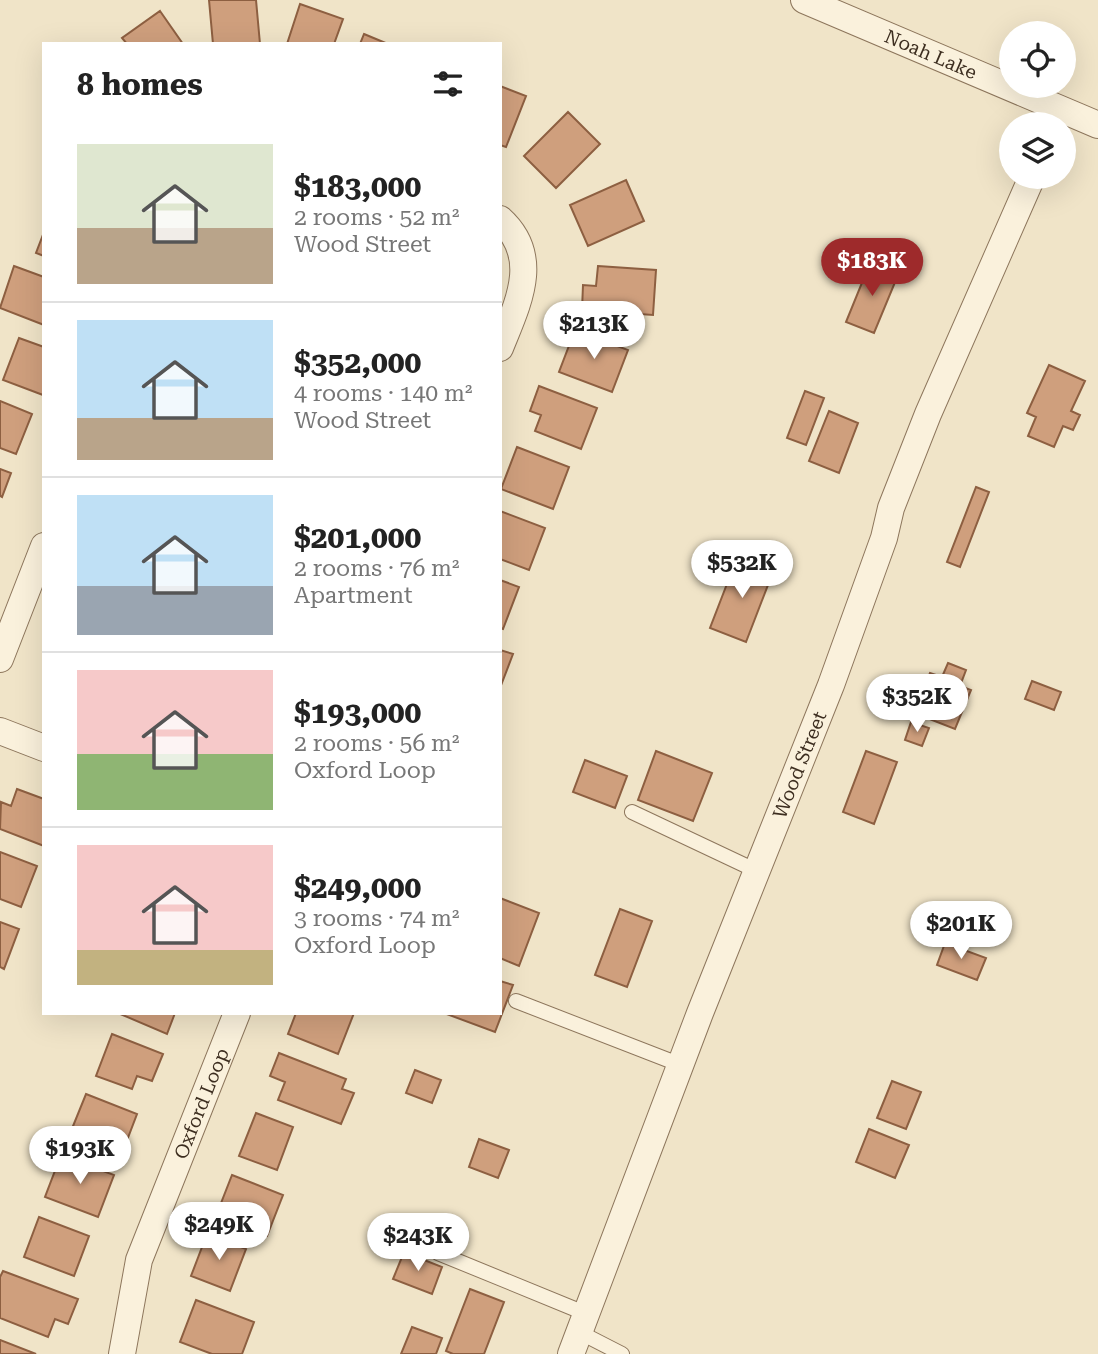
<!DOCTYPE html>
<meta charset="utf-8">
<style>
:root{--surface:#fff;--page:#f6f6f6;--text:#222;--muted:#767676;--line:#e0e0e0;--accent:#9e2a2b}
body{margin:0;font-family:"Roboto Serif",serif;background:var(--page);color:var(--text);height:100vh;display:flex;flex-direction:column;font-size:26px;white-space:nowrap}
*{box-sizing:border-box;margin:0}
p{font-size:23px;color:var(--muted)}
.icon{flex:none;width:38px;height:38px;fill:none;stroke:currentColor;stroke-width:2;stroke-linecap:round;stroke-linejoin:round}
.map{position:relative;flex:1;overflow:hidden}
.drawer{position:absolute;left:42px;top:42px;width:460px;height:973px;display:flex;flex-direction:column;background:var(--surface);border-radius:0px;box-shadow:0 7px 28px #0002}
.drawer>*{flex:none}
.buttons{position:absolute;left:999px;top:21px;display:grid;gap:14px}
.buttons a{display:grid;place-items:center;width:77px;height:77px;border-radius:50%;background:var(--surface);box-shadow:0 7px 28px #0002;font-size:35px}
.price{position:absolute;translate:-50% -60px;padding:0 16px;border-radius:24px;background:#fff;color:#222;font-size:23px;line-height:46px;filter:drop-shadow(0 2px 4px #0008)}
.price::after{content:'';position:absolute;left:50%;top:42px;width:21px;height:16px;margin-left:-10px;background:inherit;clip-path:polygon(0 0,100% 0,50% 100%)}
.price.on{background:var(--accent);color:#fff}
ul{padding:0;list-style:none}
li{display:flex;align-items:center;gap:21px;height:175px;padding:0 35px}
li+li{border-top:2px solid var(--line)}
li span{display:grid;place-items:center;flex:none;width:196px;height:140px;border-radius:0px;color:#555}
li>.icon{margin-inline-start:auto}
span .icon{width:84px;height:84px;fill:#fffc;stroke-width:1}
li b{font-size:30px}
h2{display:flex;justify-content:space-between;align-items:center;height:84px;padding:0 35px;font-size:30px}
.map>svg:first-child{display:block}
</style>
<div class="map">
<svg width="1098" height="1354" viewBox="0 0 1098 1354">
<rect width="100%" height="100%" fill="#f0e4c8"/>
<path fill="#cf9f7d" stroke="#8d5f41" stroke-width="2" d="M209,0h47l4,44h-47z
M300,4l43,15 -9,25h-47z
M160,11l23,33h-56l-5,-6z
M364,34l24,10h-28z
M500,86l26,10 -20,51 -6,-2z
M568,112l32,32 -44,44 -32,-32z
M626,180l18,41 -56,25 -18,-41z
M44,232v24l-8,-3z
M870,263l28,12 -24,58 -28,-11z
M14,266l30,11v48l-44,-17z
M598,266l58,4 -3,45 -71,-5 1,-25 13,1z
M575,330l53,20 -16,42 -53,-20z
M19,338l25,9 -1,48 -40,-15z
M1049,365l36,16 -14,30 9,4 -7,15 -10,-4 -9,21 -26,-11 8,-19 -9,-4z
M539,386l58,22 -16,41 -46,-18 6,-16 -11,-4z
M805,391l19,7 -18,47 -19,-7z
M0,401l32,13 -16,40 -16,-6z
M829,411l29,12 -19,50 -30,-12z
M517,447l52,20 -16,42 -52,-20z
M0,469l11,4 -9,24 -2,-1z
M976,487l13,5 -29,75 -13,-5z
M500,511l45,17 -16,42 -29,-11z
M737,558l36,14 -27,70 -36,-14z
M500,580l19,7 -16,42 -3,-1z
M500,650l13,4 -13,34z
M948,663l18,7 -6,16 11,4 -16,39 -41,-16 16,-40 12,4z
M1032,681l29,11 -7,18 -29,-11z
M911,722l18,6 -7,18 -17,-6z
M656,751l56,22 -19,48 -55,-21z
M866,751l31,11 -23,62 -31,-12z
M585,760l42,16 -12,32 -42,-16z
M17,789l27,10v47l-44,-17 1,-27 10,4z
M0,852l37,14 -16,41 -21,-8z
M500,898l39,15 -20,53 -19,-8z
M620,909l32,12 -25,66 -32,-12z
M0,922l19,7 -15,40 -4,-2z
M945,943l41,15 -9,22 -40,-15z
M500,981l13,4 -18,47 -51,-19h56z
M118,1013h57l-8,21z
M296,1013h58l-16,41 -50,-20z
M112,1034l51,20 -11,27 -15,-5 -5,13 -36,-13z
M279,1053l67,26 -4,10 12,4 -13,31 -63,-24 7,-18 -15,-6z
M415,1070l26,10 -9,23 -26,-10z
M892,1081l29,11 -15,37 -29,-11z
M86,1094l51,20 -16,42 -52,-20z
M256,1113l37,14 -16,43 -38,-14z
M869,1129l40,16 -14,33 -39,-16z
M479,1139l30,11 -11,28 -29,-11z
M61,1155l53,20 -16,42 -53,-20z
M232,1175l51,20 -16,41 -51,-20z
M39,1217l50,19 -15,40 -50,-19z
M207,1234l39,15 -16,42 -39,-15z
M404,1252l38,15 -10,27 -39,-15z
M3,1271l75,28 -10,25 -13,-5 -7,18 -48,-19v-41z
M470,1289l34,13 -20,52h-31l-7,-3z
M196,1300l58,22 -12,32h-30l-32,-12z
M412,1327l30,11 -6,16h-35z
M0,1340l36,14h-36z"/>
<g fill="none" stroke-linecap="round" stroke-linejoin="round">
<g stroke="#8d765c" stroke-width="16">
<path id="service" d="M632,812l125,59
M516,1001l165,64
M438,1253l149,61
M579,1332l43,22"/>
</g>
<g stroke="#8d765c" stroke-width="28">
<g id="minor">
<path id="s1" d="M804,0l294,125"/>
<path d="M500,219c42,38 18,84 0,129"/>
<path d="M0,659l44,-113"/>
<path d="M0,731l44,17"/>
<path id="s2" d="M122,1354l17,-94 98,-247"/>
<path id="s3" d="M571,1354l129,-341 131,-328 53,-147 7,-30 37,-94 104,-237"/>
</g>
</g>
<use href="#service" stroke="#faf1dc" stroke-width="14"/>
<use href="#minor" stroke="#faf1dc" stroke-width="26"/>
</g>
<g text-anchor="middle" dominant-baseline="central" stroke-width="7" stroke-linejoin="round" paint-order="stroke">
<g font-size="19" fill="#3d2e20" stroke="#f7eed8">
<text stroke="none"><textPath href="#s1" startOffset="138">Noah Lake</textPath></text>
<text stroke="none"><textPath href="#s3" startOffset="632">Wood Street</textPath></text>
<text stroke="none"><textPath href="#s2" startOffset="264">Oxford Loop</textPath></text>
</g>
</g>
</svg>
<div class="buttons">
<a><svg class="icon" aria-label="locate" viewBox="0 0 24 24"><circle cx="12" cy="12" r="6"/><path d="M12 2v4M12 18v4M2 12h4M18 12h4"/></svg></a>
<a><svg class="icon" aria-label="layers" viewBox="0 0 24 24"><path d="M12 4l9 5-9 5-9-5zM3 14l9 5 9-5"/></svg></a>
</div>
<b class="price on" style="left:872px;top:298px">$183K</b>
<b class="price" style="left:594px;top:361px">$213K</b>
<b class="price" style="left:742px;top:600px">$532K</b>
<b class="price" style="left:917px;top:734px">$352K</b>
<b class="price" style="left:961px;top:961px">$201K</b>
<b class="price" style="left:80px;top:1186px">$193K</b>
<b class="price" style="left:219px;top:1262px">$249K</b>
<b class="price" style="left:418px;top:1273px">$243K</b>
<section class="drawer">
<h2>8 homes<svg class="icon" aria-label="filters" viewBox="0 0 24 24"><path d="M4 7h16M4 17h16"/><circle cx="9" cy="7" r="2"/><circle cx="15" cy="17" r="2"/></svg></h2>
<ul>
<li><span style="background:linear-gradient(#dfe7d0 60%,#b9a48a 0)"><svg class="icon" aria-label="home" viewBox="0 0 24 24"><path d="M3 11l9-7 9 7M6 9v11h12V9"/></svg></span><div><b>$183,000</b><p>2 rooms · 52 m²</p><p>Wood Street</p></div></li>
<li><span style="background:linear-gradient(#bfe0f5 70%,#b9a48a 0)"><svg class="icon" aria-label="home" viewBox="0 0 24 24"><path d="M3 11l9-7 9 7M6 9v11h12V9"/></svg></span><div><b>$352,000</b><p>4 rooms · 140 m²</p><p>Wood Street</p></div></li>
<li><span style="background:linear-gradient(#bfe0f5 65%,#9aa5b1 0)"><svg class="icon" aria-label="home" viewBox="0 0 24 24"><path d="M3 11l9-7 9 7M6 9v11h12V9"/></svg></span><div><b>$201,000</b><p>2 rooms · 76 m²</p><p>Apartment</p></div></li>
<li><span style="background:linear-gradient(#f6c9c9 60%,#8fb573 0)"><svg class="icon" aria-label="home" viewBox="0 0 24 24"><path d="M3 11l9-7 9 7M6 9v11h12V9"/></svg></span><div><b>$193,000</b><p>2 rooms · 56 m²</p><p>Oxford Loop</p></div></li>
<li><span style="background:linear-gradient(#f6c9c9 75%,#c2b280 0)"><svg class="icon" aria-label="home" viewBox="0 0 24 24"><path d="M3 11l9-7 9 7M6 9v11h12V9"/></svg></span><div><b>$249,000</b><p>3 rooms · 74 m²</p><p>Oxford Loop</p></div></li>
</ul>
</section>
</div>
